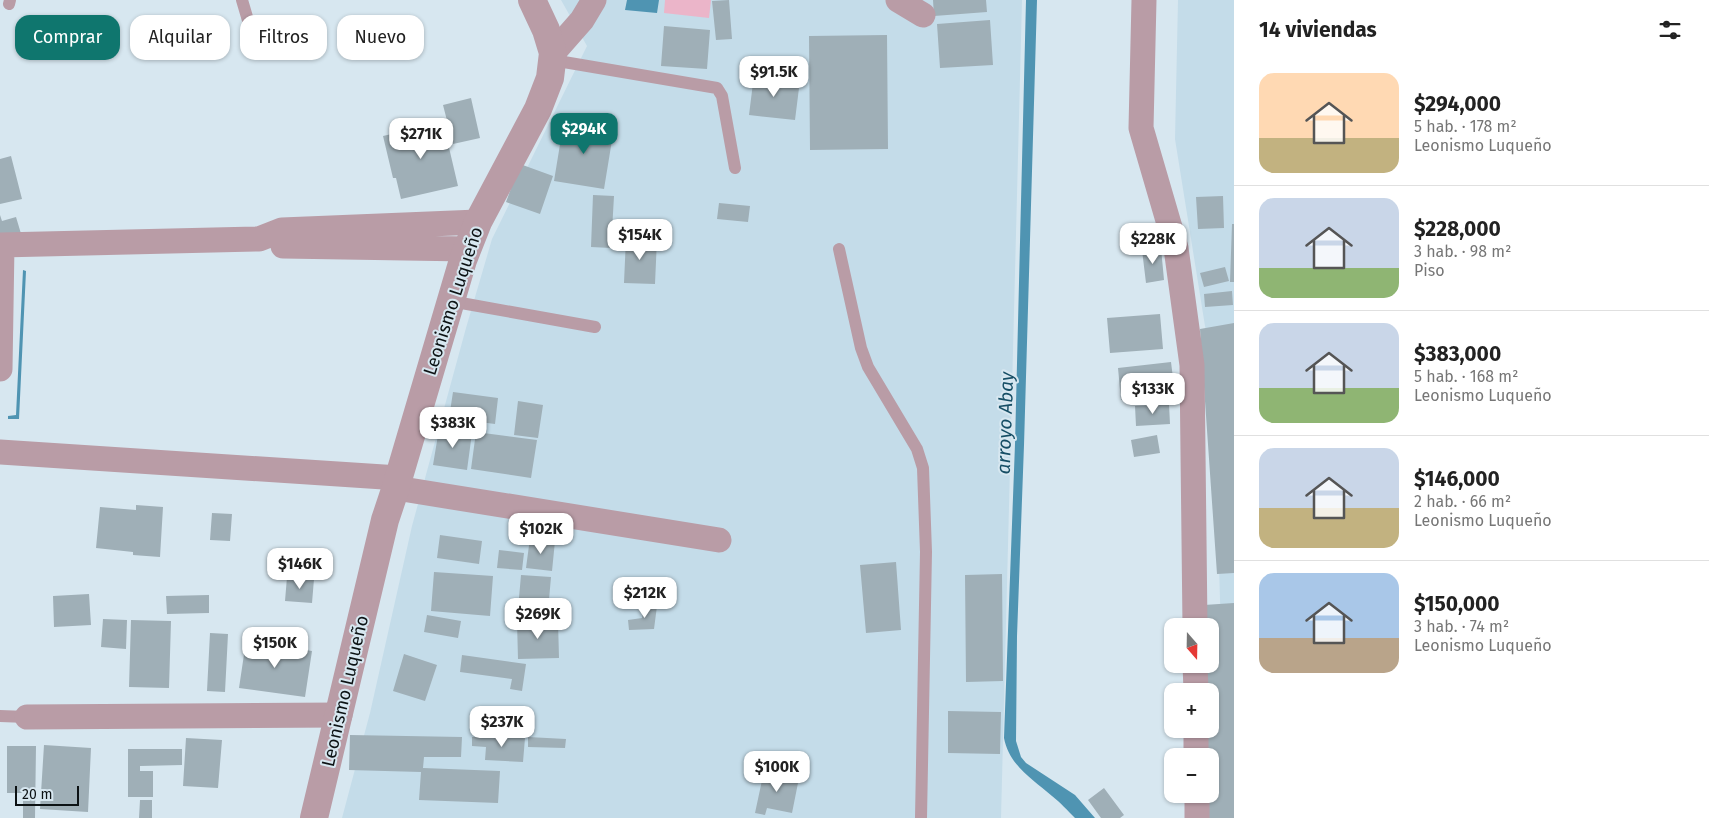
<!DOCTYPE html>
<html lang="es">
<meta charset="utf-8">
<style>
:root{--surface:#fff;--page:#f6f6f6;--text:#222;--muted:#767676;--line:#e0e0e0;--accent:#0f766e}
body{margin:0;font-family:"Fira Sans",sans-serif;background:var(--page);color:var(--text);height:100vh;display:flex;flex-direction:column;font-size:19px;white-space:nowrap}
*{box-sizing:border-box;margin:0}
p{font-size:16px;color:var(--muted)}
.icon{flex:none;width:28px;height:28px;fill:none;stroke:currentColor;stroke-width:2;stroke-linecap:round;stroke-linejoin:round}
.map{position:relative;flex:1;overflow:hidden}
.panel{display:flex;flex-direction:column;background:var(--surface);width:475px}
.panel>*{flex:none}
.top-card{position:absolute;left:15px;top:15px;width:475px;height:45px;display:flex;gap:10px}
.needle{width:32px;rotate:160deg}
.fabs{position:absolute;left:1164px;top:618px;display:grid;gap:10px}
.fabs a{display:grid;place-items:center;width:55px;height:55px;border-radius:10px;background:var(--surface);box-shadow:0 1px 4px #0004;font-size:25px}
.scale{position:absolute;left:15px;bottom:12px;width:64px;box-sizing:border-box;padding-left:5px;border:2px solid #0c1214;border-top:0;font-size:14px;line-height:18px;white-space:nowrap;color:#0c1214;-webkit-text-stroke:4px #d7e7f0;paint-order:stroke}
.price{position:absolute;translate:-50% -42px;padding:0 11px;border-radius:10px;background:#fff;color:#222;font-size:16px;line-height:32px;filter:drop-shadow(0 1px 2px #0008)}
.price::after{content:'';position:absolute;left:50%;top:30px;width:15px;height:11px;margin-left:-8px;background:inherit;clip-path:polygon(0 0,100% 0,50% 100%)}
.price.on{background:var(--accent);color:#fff}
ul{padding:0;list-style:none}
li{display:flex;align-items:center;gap:15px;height:125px;padding:0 25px}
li+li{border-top:1px solid var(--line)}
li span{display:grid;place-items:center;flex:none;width:140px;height:100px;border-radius:15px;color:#555}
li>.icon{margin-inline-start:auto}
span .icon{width:60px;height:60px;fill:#fffc;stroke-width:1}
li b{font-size:21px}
h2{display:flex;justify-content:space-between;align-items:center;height:60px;padding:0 25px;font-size:21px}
.pill{padding:0 18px;border-radius:15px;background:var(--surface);box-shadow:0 1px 4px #0004;font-size:18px;line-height:45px}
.pill.on{background:var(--accent);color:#fff}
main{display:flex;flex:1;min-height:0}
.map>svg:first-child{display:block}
</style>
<main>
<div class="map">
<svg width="1234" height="818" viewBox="0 0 1234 818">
<rect width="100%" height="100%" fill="#d7e7f0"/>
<path fill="#c4dce9" d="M561,0h461l-21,818h-659l28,-105 42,-187 54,-198 26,-89 95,-193z
M1178,0h56v818h-8l-12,-436 -39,-243z"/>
<path fill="#ebb5c9" d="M665,0h46l-2,18 -45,-5z"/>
<path fill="#4f94b2" d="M627,0h32l-2,13 -32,-3z
M1026,0h11l-13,445 -7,191 -1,105 5,16 5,6 49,32 20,23h-20c-7,-7 -15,-16 -23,-22 -20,-17 -43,-31 -48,-58l11,-294z
M23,270l3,1 -7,148h-11v-3l8,-1z"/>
<path fill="#9fafb7" d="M729,0l3,39 -16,1 -4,-39z
M933,0h53l1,12 -53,4z
M990,20l3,45 -53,3 -3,-44z
M664,26l46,4 -3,39 -46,-3z
M887,35l1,114 -78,1 -1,-114z
M754,75l46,5 -5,40 -46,-5z
M471,98l9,40 -27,6 -10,-39z
M564,120l50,8 -10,61 -50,-8z
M443,122l15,64 -57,13 -5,-21h-3l-10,-42z
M11,156l11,43 -22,5v-45z
M520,164l33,12 -13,38 -34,-12z
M593,195l21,1 -3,52 -20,-1z
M1223,196l1,32 -26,1 -2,-32z
M719,203l31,3 -2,16 -31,-3z
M0,215l2,6 14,-4 6,20 -22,4z
M1232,224h2v58h-4z
M626,238l31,1 -2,45 -31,-1z
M1161,248l3,32 -18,3 -4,-33z
M1225,267l4,14 -25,6 -4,-14z
M1232,291l1,14 -28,2 -1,-13z
M1160,314l3,35 -53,4 -3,-35z
M1234,323v250l-17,1 -17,-245z
M1171,362l4,32 -54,6 -3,-32z
M453,392l45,6 -3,26 -46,-6z
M518,401l25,4 -5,33 -24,-3z
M1169,404l1,20 -34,2 -1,-20z
M439,429l33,4 -5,37 -34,-5z
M476,432l61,8 -6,38 -60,-9z
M1157,435l3,18 -26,4 -3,-17z
M136,505l27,2 -3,50 -27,-2v-3l-37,-4 4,-41 36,3z
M212,513l20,1 -2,27 -20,-1z
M440,535l42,6 -3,23 -42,-6z
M530,538l25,3 -3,30 -26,-3z
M499,550l25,3 -2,17 -25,-2z
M896,562l5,68 -35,3 -6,-68z
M434,572l59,4 -3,40 -59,-5z
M1002,574l1,107 -37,1 -1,-107z
M521,575l30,2 -3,34 -30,-2z
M287,577l27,2 -2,24 -27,-2z
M89,594l2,31 -37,2 -1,-31z
M209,595v18l-42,1 -1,-18z
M1234,603v215h-26l2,-62h-2l-1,-27h3v-38h-3v-27h3v-38h-5l-1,-21z
M644,605l13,1 -3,23 -25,1 -1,-10 14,-2z
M427,615l34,6 -3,17 -34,-6z
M103,619l24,1 -1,29 -25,-2z
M131,620l40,1 -2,67 -40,-1z
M558,621l1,37 -41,1 -1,-37z
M210,633l18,1 -3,58 -18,-1z
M246,641l66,10 -7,46 -66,-9z
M404,654l33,11 -12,36 -32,-10z
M462,655l64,9 -4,27 -12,-2 2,-10 -52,-7z
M948,711l53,1 -1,42 -52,-1z
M350,735l112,2 -1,20h-37l-1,11 77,3 -2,32 -79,-3 2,-28 -72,-2z
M487,736l38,2 -2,24 -38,-2 1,-13 -14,-1v-9h15z
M528,737l38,2 -1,9 -37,-1z
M186,738l36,2 -4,48 -35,-2z
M44,745l47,3 -3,64 -48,-3z
M7,746h29l-1,72h-12v-25h-16z
M128,749h54v16l-42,1v5h13v26h-25z
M764,771l35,7 -7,35 -25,-5 -2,7 -10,-2z
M1104,788l20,27 -4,3h-19l-13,-18z
M140,800h12v18h-13z"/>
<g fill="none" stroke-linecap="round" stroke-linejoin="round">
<path stroke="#b99ca6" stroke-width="12" d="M242,0l10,34
M9,4l1,-4
M552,60l165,28 5,8 13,72
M839,249l22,99 7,19 49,82 6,19 3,84 -5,266
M450,301l145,26
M0,716l27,1"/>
<path stroke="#b99ca6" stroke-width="25" d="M898,0l25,15
M1144,0l-3,128 35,120 16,117 3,261
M553,53l29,-33 12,-20
M0,245l259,-6 23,-9 196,-8
M283,246l184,3
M0,369l2,-124
M0,452l399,26
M396,488l323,52
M1195,664l1,27
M27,717l313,-2
M1196,729v27
M1197,794v24"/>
<path stroke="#b99ca6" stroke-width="28" d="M314,818l71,-298 10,-30 68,-230 15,-38 60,-113 12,-31 3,-25 -7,-23 -14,-30"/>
</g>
<g text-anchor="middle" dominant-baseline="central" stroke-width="4" stroke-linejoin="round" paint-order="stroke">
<g font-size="18" fill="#0c1214" stroke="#d7e7f0">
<text transform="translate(453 301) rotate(-72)">Leonismo Luqueño</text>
<text transform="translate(345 691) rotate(-77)">Leonismo Luqueño</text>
</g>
<g font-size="19" font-style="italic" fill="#164e65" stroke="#d7e7f0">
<text transform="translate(1005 423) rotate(-88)">arroyo Abay</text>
</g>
</g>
</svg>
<div class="fabs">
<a><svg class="needle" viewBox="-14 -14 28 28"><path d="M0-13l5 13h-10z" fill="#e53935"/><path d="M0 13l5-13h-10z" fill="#767676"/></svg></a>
<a>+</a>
<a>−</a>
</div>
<div class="scale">20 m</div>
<b class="price" style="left:774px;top:98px">$91.5K</b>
<b class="price on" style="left:584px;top:155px">$294K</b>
<b class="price" style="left:421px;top:160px">$271K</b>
<b class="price" style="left:640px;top:261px">$154K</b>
<b class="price" style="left:1153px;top:265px">$228K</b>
<b class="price" style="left:1153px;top:415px">$133K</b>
<b class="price" style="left:453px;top:449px">$383K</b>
<b class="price" style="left:541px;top:555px">$102K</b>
<b class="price" style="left:300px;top:590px">$146K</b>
<b class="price" style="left:645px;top:619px">$212K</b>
<b class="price" style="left:538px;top:640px">$269K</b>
<b class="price" style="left:275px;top:669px">$150K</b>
<b class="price" style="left:502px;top:748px">$237K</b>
<b class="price" style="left:777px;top:793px">$100K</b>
<div class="top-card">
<a class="pill on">Comprar</a>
<a class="pill">Alquilar</a>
<a class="pill">Filtros</a>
<a class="pill">Nuevo</a>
</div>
</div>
<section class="panel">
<h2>14 viviendas<svg class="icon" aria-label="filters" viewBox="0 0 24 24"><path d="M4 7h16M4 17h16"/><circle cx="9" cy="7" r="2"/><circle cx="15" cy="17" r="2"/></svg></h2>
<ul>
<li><span style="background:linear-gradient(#ffd9b3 65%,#c2b280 0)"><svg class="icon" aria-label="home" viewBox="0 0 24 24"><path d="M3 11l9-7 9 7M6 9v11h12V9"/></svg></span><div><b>$294,000</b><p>5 hab. · 178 m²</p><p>Leonismo Luqueño</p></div></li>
<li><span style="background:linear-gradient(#c9d6e8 70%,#8fb573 0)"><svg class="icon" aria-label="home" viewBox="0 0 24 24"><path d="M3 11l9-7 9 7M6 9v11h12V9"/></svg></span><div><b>$228,000</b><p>3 hab. · 98 m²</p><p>Piso</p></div></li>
<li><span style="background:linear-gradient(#c9d6e8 65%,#8fb573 0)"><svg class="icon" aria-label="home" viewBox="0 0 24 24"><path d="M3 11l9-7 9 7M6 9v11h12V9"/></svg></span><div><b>$383,000</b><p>5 hab. · 168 m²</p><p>Leonismo Luqueño</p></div></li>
<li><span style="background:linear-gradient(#c9d6e8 60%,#c2b280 0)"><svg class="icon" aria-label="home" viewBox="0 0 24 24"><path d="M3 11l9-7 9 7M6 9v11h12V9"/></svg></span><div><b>$146,000</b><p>2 hab. · 66 m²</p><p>Leonismo Luqueño</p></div></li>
<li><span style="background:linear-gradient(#a9c7e8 65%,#b9a48a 0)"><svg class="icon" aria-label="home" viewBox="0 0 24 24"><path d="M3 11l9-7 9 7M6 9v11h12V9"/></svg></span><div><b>$150,000</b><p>3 hab. · 74 m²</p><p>Leonismo Luqueño</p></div></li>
</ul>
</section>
</main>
